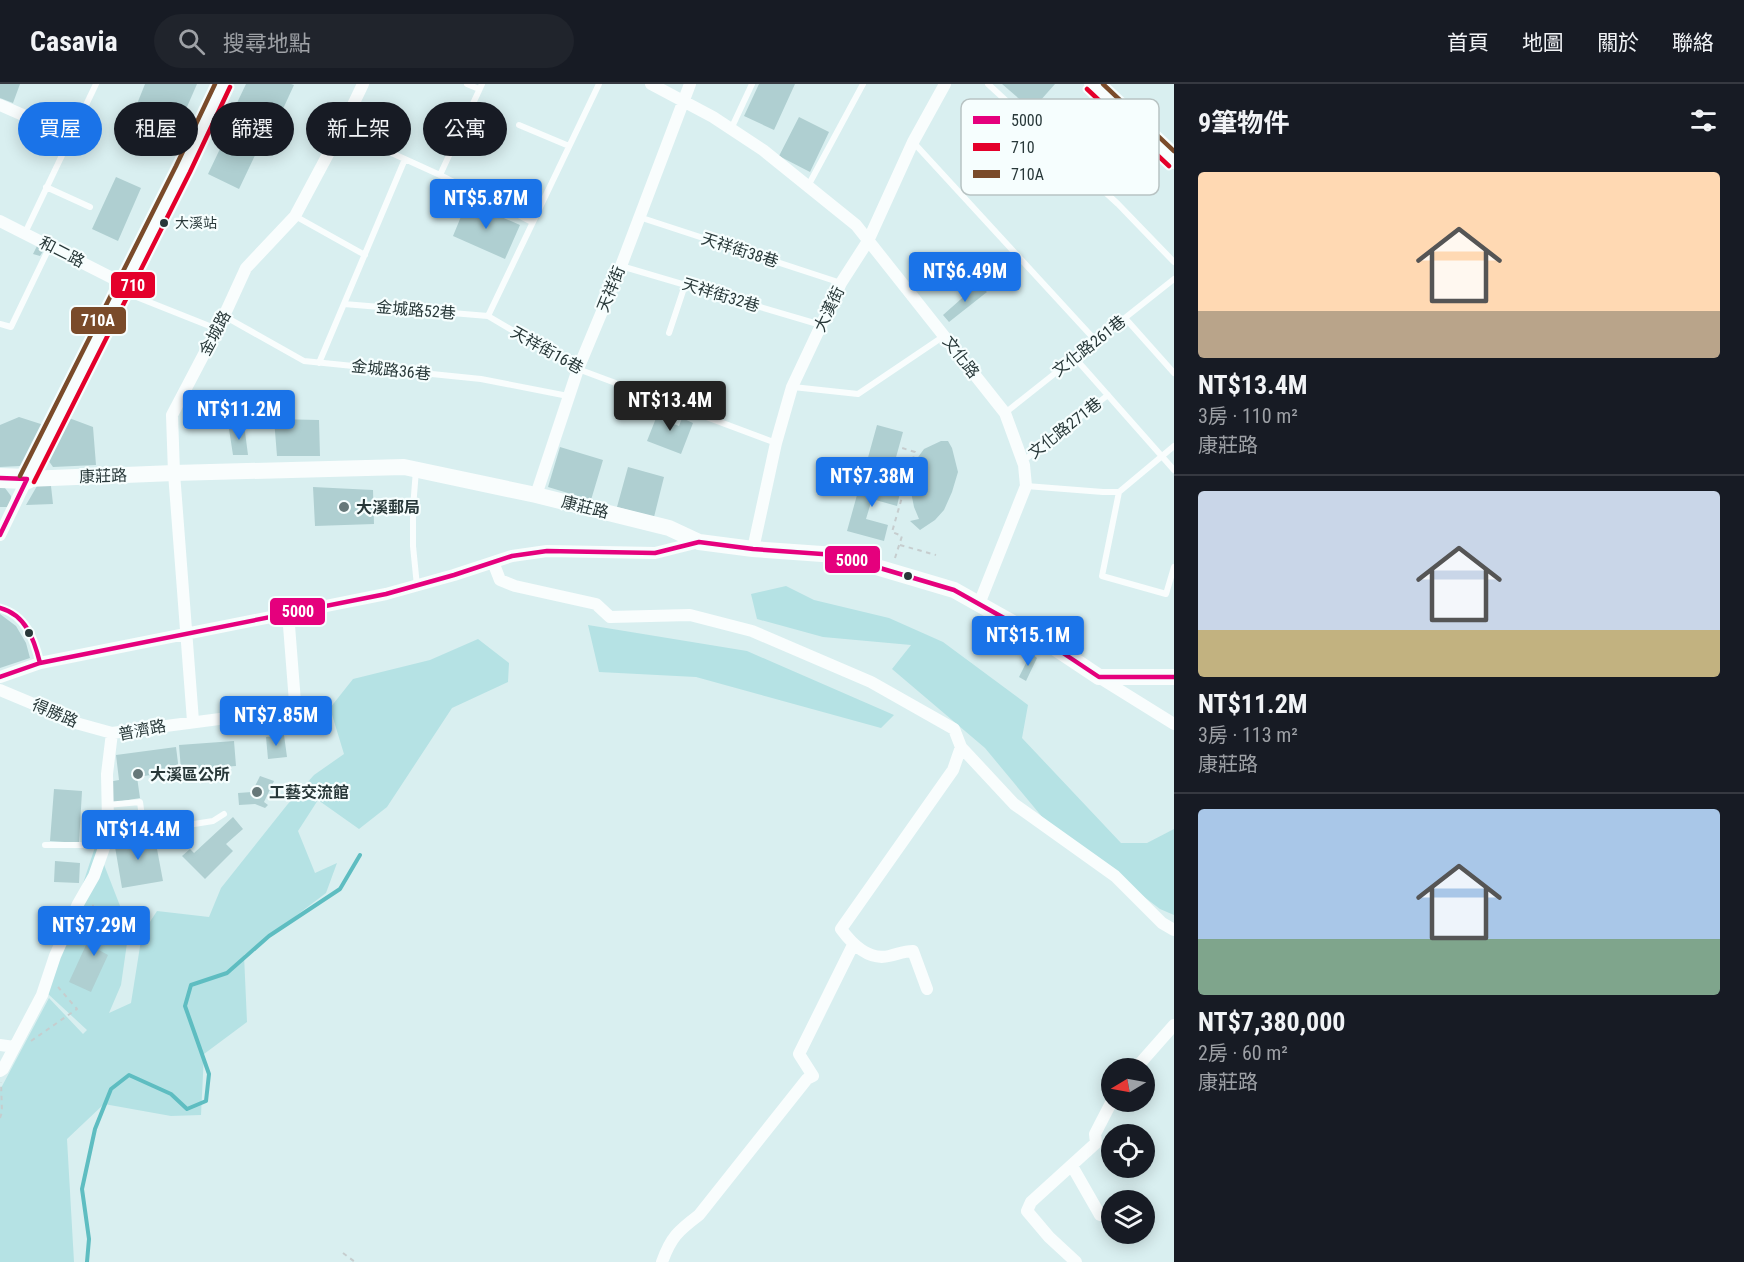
<!DOCTYPE html>
<html lang="zh-TW">
<meta charset="utf-8">
<style>
:root{--surface:#171b24;--page:#20242c;--text:#f1f3f6;--muted:#9ea1a6;--line:#363941;--accent:#1a73e8}
body{margin:0;font-family:"Roboto Condensed","Noto Sans TC",sans-serif;background:var(--page);color:var(--text);height:100vh;display:flex;flex-direction:column;font-size:22px;white-space:nowrap}
*{box-sizing:border-box;margin:0}
p{font-size:20px;color:var(--muted)}
.icon{flex:none;width:33px;height:33px;fill:none;stroke:currentColor;stroke-width:2;stroke-linecap:round;stroke-linejoin:round}
.map{position:relative;flex:1;overflow:hidden}
.panel{display:flex;flex-direction:column;background:var(--surface);width:570px}
.panel>*{flex:none}
.hud{position:absolute;left:18px;top:18px;width:570px;height:54px;display:flex;gap:12px}
.needle{width:39px;rotate:260deg}
.tools{position:absolute;left:1101px;top:974px;display:grid;gap:12px}
.tools a{display:grid;place-items:center;width:54px;height:54px;border-radius:50%;background:var(--surface);box-shadow:0 3px 15px #0003;font-size:30px}
.price{position:absolute;translate:-50% -51px;padding:0 14px;border-radius:6px;background:var(--accent);color:#fff;font-size:20px;line-height:39px;filter:drop-shadow(0 2px 3px #0008)}
.price::after{content:'';position:absolute;left:50%;top:36px;width:18px;height:14px;margin-left:-9px;background:inherit;clip-path:polygon(0 0,100% 0,50% 100%)}
.price.on{background:#222;color:#fff}
ul{padding:0;list-style:none}
li{display:grid;align-content:center;gap:12px;height:318px;padding:0 24px}
li+li{border-top:2px solid var(--line)}
li span{display:grid;place-items:center;height:186px;border-radius:6px;color:#555}
li>.icon{margin-inline-start:auto}
span .icon{width:108px;height:108px;fill:#fffc;stroke-width:1}
li b{font-size:26px}
h2{display:flex;justify-content:space-between;align-items:center;height:72px;padding:0 24px;font-size:26px}
.tag{padding:0 21px;border-radius:27px;background:var(--surface);box-shadow:0 3px 15px #0003;font-size:21px;line-height:54px}
.tag.on{background:var(--accent);color:#fff}
header{display:flex;align-items:center;gap:36px;box-sizing:border-box;height:84px;padding:0 30px;background:var(--surface);border-bottom:2px solid var(--line)}
header strong{font-size:28px}
nav{display:flex;gap:33px;margin-inline-start:auto;font-size:21px}
.search{width:420px;height:54px;background:var(--page);display:flex;align-items:center;gap:15px;box-sizing:border-box;padding:0 21px;border-radius:33px;color:var(--muted);font-size:22px}
main{display:flex;flex:1;min-height:0}
.map>svg:first-child{display:block}
</style>
<header>
<strong>Casavia</strong>
<div class="search"><svg class="icon" aria-label="search" viewBox="0 0 24 24"><circle cx="10" cy="10" r="6"/><path d="M15 15l6 6"/></svg>搜尋地點</div>
<nav><a>首頁</a><a>地圖</a><a>關於</a><a>聯絡</a></nav>
</header>
<main>
<div class="map">
<svg width="1174" height="1178" viewBox="0 0 1174 1178">
<rect width="100%" height="100%" fill="#d9eff0"/>
<path fill="#b5e2e4" d="M786,502l28,14 75,18 54,24 85,63 -6,33 99,105h26l27,-14v86l-14,-6 -112,-85 -63,-76 -93,-79 19,-24 -88,-8 -66,-18 -6,-25z
M588,541l159,26 147,64 -13,13 -185,-51 -97,-5z
M478,555l31,24 -1,19 -56,26 -65,99 -28,22 -41,-29 -20,31 17,42 22,-10 -11,30 -82,62 3,67 -43,32 -3,61 -30,1 -67,-12 -37,35 7,123h-74v-172l49,-92 34,36 4,-4 -40,-37 49,-149 33,85 -8,56 -12,28 22,-10 11,-69 15,-23 52,6 12,-29 66,-83 27,-30 30,-21 -14,-46 23,-29 77,-19z"/>
<g fill="none" stroke-linecap="round" stroke-linejoin="round">
<path stroke="#5ebdc1" stroke-width="4" d="M87,1178l2,-23 -7,-50 13,-60 16,-40 18,-14 42,19 16,15 19,-8 3,-27 -24,-68 6,-21 36,-12 42,-37 71,-47 20,-34"/>
</g>
<path fill="#afcfd1" d="M0,0h20l-7,19 -13,-5z
M145,0h52l-21,48 -43,-18z
M246,0h45l3,1 -18,39 -40,-19z
M759,0h36l-21,46 -30,-14z
M1002,0h53l-23,26z
M239,25l31,15 -31,65 -31,-15z
M799,33l30,15 -19,40 -31,-16z
M116,93l25,11 -23,53 -26,-12z
M467,118l53,23 -15,34 -52,-23z
M38,160l7,4 -5,8 -7,-2z
M978,200l9,8 -38,30 -6,-7z
M660,324l14,8 -3,7 8,3 3,-8 11,5 -12,31 -34,-13z
M19,333l28,9 -16,32 -11,8 -20,1v-42z
M69,334l24,9 3,38 -43,2 -5,-7z
M274,335l45,1 1,36h-43z
M244,340l4,31h-15l-4,-26z
M877,341l26,7 -13,47 -26,-7z
M941,357h7l4,7 6,24 -6,20 -8,18 -9,10 -15,10 -10,-9 9,-2 -5,-12 -5,-25 4,-18 11,-15z
M560,363l43,13 -12,40 -43,-13z
M628,383l36,10 -10,40 -37,-10z
M862,393l39,11 -4,18 -25,-7 -6,20 22,6 -4,16 -37,-10z
M37,402h14l2,18 -27,1z
M0,403l5,1 6,8v4l-3,7h-8z
M313,403l60,3 1,34 -59,2z
M0,530l16,12 10,17 4,15 -30,10z
M1031,569l6,5 -11,23 -7,-4z
M284,651l3,22 -19,2 -2,-22z
M234,657l2,25 -55,4 -2,-25z
M176,663l3,24 -42,6 3,21 -29,5 -3,-21 11,-2 -3,-25z
M260,692l14,5 -10,21 4,3 -3,3 -10,-4 -16,1 -1,-12 14,-1z
M54,705l28,2 -3,52 -29,-2z
M233,733l10,12 -17,15 7,7 -28,28 -23,-23 8,-7 4,4z
M154,749l9,48 -41,7 -8,-47z
M55,777l25,2 -1,20 -25,-1z
M78,827l13,5 -9,23 -13,-6z
M103,833l17,7 -5,14 -8,-3 -2,5 -2,-1 -4,11 9,5 -17,37 -22,-10 17,-37 7,3 4,-12 -2,-1z"/>
<g fill="none" stroke-linecap="round" stroke-linejoin="round">
<path stroke="#c6cdce" stroke-width="2" stroke-dasharray="4.5 4.5" stroke-linecap="butt" d="M884,396l21,6
M900,461l36,10
M895,474l7,-22 -10,-4 23,-80 -13,-4
M75,858l8,2 10,-23v-18
M31,957l46,-32 -19,-22
M0,1034l2,-6 -1,-30
M343,1169l12,9"/>
<path stroke="#f9fdfd" stroke-width="6" d="M467,0l12,5
M988,0l130,120 56,58
M519,41l50,21
M731,45l21,-45
M341,46l99,45 92,47
M914,59l182,198
M440,91l42,-91
M808,102l55,-102
M46,103l44,20
M295,132l70,39
M639,133l202,66
M25,149l71,-149
M621,182l200,59
M124,208l93,37
M344,220l144,12 90,53 198,74
M224,232l80,45 177,18 87,17
M488,232l111,-232
M1125,234l49,55
M0,240l11,3 39,-81
M669,249l16,-48
M1075,274l99,112
M319,279l86,-204
M793,303l65,7 86,-58
M1005,329l169,-134
M1023,377l85,-66
M416,386l-3,38v38l4,40
M1026,402l77,6h16l55,-46
M1119,408l-17,84 64,18 8,-27
M0,524c25,3 35,34 40,55
M107,721l33,-3 4,30 69,-11 11,-7
M45,761h60"/>
<path stroke="#f9fdfd" stroke-width="12" d="M651,0l62,33 50,33 93,75 149,188 19,52 2,21 -47,118
M0,21l71,31
M0,137l124,63
M536,411l42,-126 43,-103 69,-182
M0,451l27,-56
M753,465l23,-106 16,-56 49,-104 27,-42 45,-99 32,-58
M493,478l7,18 15,6 81,18 14,13 80,-2 62,16 119,51 83,47 7,18 53,57 101,72 47,47 12,7
M0,593l40,-14 346,-69 68,-19 58,-19 35,-5 108,2 44,-11
M1100,594l74,46
M0,606l43,18 22,12 47,13 176,-23 7,-8 -7,-89
M193,637l-19,-248 -2,-58 52,-99 22,-48 49,-52 46,-86 22,-46
M927,905l-14,-38c-9,0 -15,3 -24,5 -21,5 -37,-12 -48,-27l112,-159 8,-23
M0,961l14,2
M1136,984l38,-43
M0,987l3,-2 39,-74 13,-39 23,-52 16,-28 11,-31 3,-24 -1,-47 5,-41
M1072,1082l28,49
M662,1178c9,-25 16,-31 37,-47l108,-136 6,-3 -14,-22 54,-109
M1076,1178l-27,-25 -22,-26 4,-9 65,-59 -1,-9 17,-33"/>
<path stroke="#f9fdfd" stroke-width="16" d="M1092,0l82,77
M27,395l147,-6 230,-6 132,28 133,33 30,14 54,7 83,6 118,35 91,51 54,36h75"/>
<path stroke="#f9fdfd" stroke-width="20" d="M0,394l27,1 97,-195 59,-115 40,-85"/>
<g stroke="#f6fefe" stroke-width="9">
<path id="bus-1" d="M0,394l27,1 -27,56
M0,524c26,7 34,31 40,55
M0,593l40,-14 346,-69 68,-19 58,-19 35,-5 108,2 44,-11 54,7 83,6 118,35 91,51 54,36h75"/>
</g>
<g stroke="#f6fefe" stroke-width="9">
<path id="bus-2" d="M1087,5l82,77
M34,398l156,-310 40,-85"/>
</g>
<g stroke="#f6fefe" stroke-width="9">
<path id="bus-3" d="M1103,0l71,67
M20,392l156,-310 39,-82"/>
</g>
<use href="#bus-1" stroke="#e5007d" stroke-width="4.5"/>
<use href="#bus-2" stroke="#e4002b" stroke-width="4.5"/>
<use href="#bus-3" stroke="#7a4b2a" stroke-width="4.5"/>
</g>
<g fill="#283839" stroke="#f6fefe" stroke-width="2">
<circle cx="164" cy="139" r="5"/>
<circle cx="908" cy="492" r="5"/>
<circle cx="29" cy="549" r="5"/>
</g>
<g fill="#667879" stroke="#f6fefe" stroke-width="2">
<circle cx="344" cy="423" r="6"/>
<circle cx="138" cy="690" r="6"/>
<circle cx="257" cy="708" r="6"/>
</g>
<g text-anchor="middle" dominant-baseline="central" stroke-width="4.5" stroke-linejoin="round" paint-order="stroke">
<g font-size="14" fill="#283839" stroke="#f6fefe" text-anchor="start">
<text x="175" y="139">大溪站</text>
</g>
<g font-size="16" fill="#283839" stroke="#f6fefe">
<text transform="translate(740 166) rotate(18)">天祥街38巷</text>
<text transform="translate(62 168) rotate(27)">和二路</text>
<text transform="translate(611 205) rotate(-68)">天祥街</text>
<text transform="translate(721 211) rotate(17)">天祥街32巷</text>
<text transform="translate(829 225) rotate(-64)">大漢街</text>
<text transform="translate(416 226) rotate(5)">金城路52巷</text>
<text transform="translate(215 249) rotate(-62)">金城路</text>
<text transform="translate(1089 262) rotate(-38)">文化路261巷</text>
<text transform="translate(547 266) rotate(29)">天祥街16巷</text>
<text transform="translate(961 273) rotate(52)">文化路</text>
<text transform="translate(391 286) rotate(6)">金城路36巷</text>
<text transform="translate(1065 344) rotate(-38)">文化路271巷</text>
<text transform="translate(103 392) rotate(-2)">康莊路</text>
<text transform="translate(585 423) rotate(14)">康莊路</text>
<text transform="translate(55 629) rotate(23)">得勝路</text>
<text transform="translate(142 646) rotate(-11)">普濟路</text>
</g>
<g font-size="16" font-weight="bold" fill="#283839" stroke="#f6fefe" text-anchor="start">
<text x="356" y="423">大溪郵局</text>
<text x="150" y="690">大溪區公所</text>
<text x="269" y="708">工藝交流館</text>
</g>
</g>
<rect x="961" y="15" width="198" height="96" rx="9" fill="#f6fefe" stroke="#b8c3c3" stroke-width="1.5"/>
<rect x="973" y="32" width="27" height="8" fill="#e5007d"/>
<rect x="973" y="59" width="27" height="8" fill="#e4002b"/>
<rect x="973" y="86" width="27" height="8" fill="#7a4b2a"/>
<g font-size="16" fill="#283839">
<text x="1011" y="42">5000</text>
<text x="1011" y="69">710</text>
<text x="1011" y="96">710A</text>
</g>
<g stroke="#f6fefe" stroke-width="2">
<rect x="110" y="187" width="46" height="28" rx="6" fill="#e4002b"/>
<rect x="70" y="222" width="57" height="29" rx="6" fill="#7a4b2a"/>
<rect x="824" y="461" width="57" height="29" rx="6" fill="#e5007d"/>
<rect x="269" y="513" width="57" height="29" rx="6" fill="#e5007d"/>
</g>
<g font-size="16" text-anchor="middle" font-weight="bold" fill="#fff">
<text x="133" y="207">710</text>
<text x="98" y="242">710A</text>
<text x="852" y="482">5000</text>
<text x="298" y="533">5000</text>
</g>
</svg>
<div class="tools">
<a><svg class="needle" viewBox="-14 -14 28 28"><path d="M0-13l5 13h-10z" fill="#e53935"/><path d="M0 13l5-13h-10z" fill="#9ea1a6"/></svg></a>
<a><svg class="icon" aria-label="locate" viewBox="0 0 24 24"><circle cx="12" cy="12" r="6"/><path d="M12 2v4M12 18v4M2 12h4M18 12h4"/></svg></a>
<a><svg class="icon" aria-label="layers" viewBox="0 0 24 24"><path d="M12 4l9 5-9 5-9-5zM3 14l9 5 9-5"/></svg></a>
</div>
<b class="price" style="left:486px;top:146px">NT$5.87M</b>
<b class="price" style="left:965px;top:219px">NT$6.49M</b>
<b class="price on" style="left:670px;top:348px">NT$13.4M</b>
<b class="price" style="left:239px;top:357px">NT$11.2M</b>
<b class="price" style="left:872px;top:424px">NT$7.38M</b>
<b class="price" style="left:1028px;top:583px">NT$15.1M</b>
<b class="price" style="left:276px;top:663px">NT$7.85M</b>
<b class="price" style="left:138px;top:777px">NT$14.4M</b>
<b class="price" style="left:94px;top:873px">NT$7.29M</b>
<div class="hud">
<a class="tag on">買屋</a>
<a class="tag">租屋</a>
<a class="tag">篩選</a>
<a class="tag">新上架</a>
<a class="tag">公寓</a>
</div>
</div>
<section class="panel">
<h2>9筆物件<svg class="icon" aria-label="filters" viewBox="0 0 24 24"><path d="M4 7h16M4 17h16"/><circle cx="9" cy="7" r="2"/><circle cx="15" cy="17" r="2"/></svg></h2>
<ul>
<li><span style="background:linear-gradient(#ffd9b3 75%,#b9a48a 0)"><svg class="icon" aria-label="home" viewBox="0 0 24 24"><path d="M3 11l9-7 9 7M6 9v11h12V9"/></svg></span><div><b>NT$13.4M</b><p>3房 · 110 m²</p><p>康莊路</p></div></li>
<li><span style="background:linear-gradient(#c9d6e8 75%,#c2b280 0)"><svg class="icon" aria-label="home" viewBox="0 0 24 24"><path d="M3 11l9-7 9 7M6 9v11h12V9"/></svg></span><div><b>NT$11.2M</b><p>3房 · 113 m²</p><p>康莊路</p></div></li>
<li><span style="background:linear-gradient(#a9c7e8 70%,#7fa58c 0)"><svg class="icon" aria-label="home" viewBox="0 0 24 24"><path d="M3 11l9-7 9 7M6 9v11h12V9"/></svg></span><div><b>NT$7,380,000</b><p>2房 · 60 m²</p><p>康莊路</p></div></li>
</ul>
</section>
</main>
